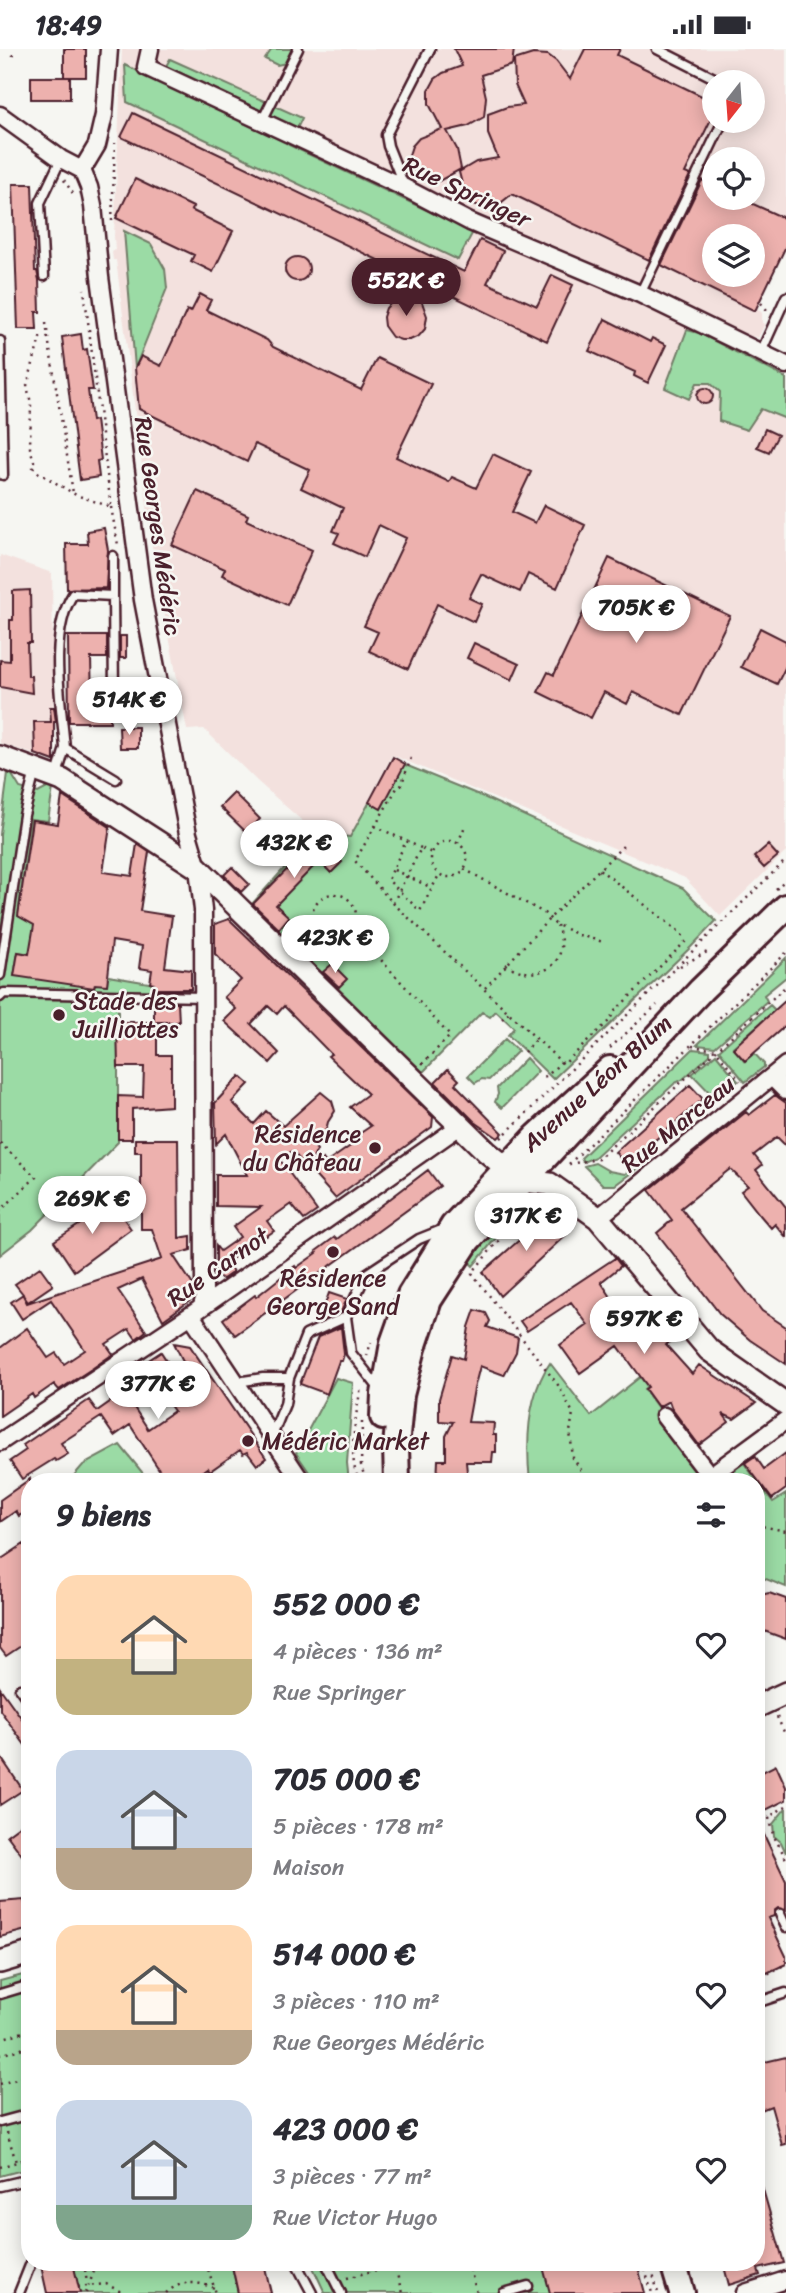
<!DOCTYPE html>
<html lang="fr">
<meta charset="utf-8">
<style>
:root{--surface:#fff;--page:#f2f2f3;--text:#2b2b33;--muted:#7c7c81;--accent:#4a1f2b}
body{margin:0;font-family:Sriracha,sans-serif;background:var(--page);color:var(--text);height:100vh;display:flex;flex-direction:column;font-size:26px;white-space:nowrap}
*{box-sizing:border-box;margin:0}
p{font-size:23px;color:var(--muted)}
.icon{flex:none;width:38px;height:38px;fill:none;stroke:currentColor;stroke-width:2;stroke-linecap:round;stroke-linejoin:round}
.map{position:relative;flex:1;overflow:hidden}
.details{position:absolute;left:21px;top:1424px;width:744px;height:798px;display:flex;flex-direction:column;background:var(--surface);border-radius:28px;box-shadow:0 4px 18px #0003}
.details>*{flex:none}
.needle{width:46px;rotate:197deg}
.buttons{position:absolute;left:702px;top:21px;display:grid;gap:14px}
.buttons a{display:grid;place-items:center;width:63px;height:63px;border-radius:50%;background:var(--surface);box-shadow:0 4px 18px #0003;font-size:35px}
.price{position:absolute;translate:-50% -60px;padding:0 16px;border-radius:24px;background:#fff;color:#222;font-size:23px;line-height:46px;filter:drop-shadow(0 2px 4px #0008)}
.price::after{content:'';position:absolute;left:50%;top:42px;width:21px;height:16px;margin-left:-10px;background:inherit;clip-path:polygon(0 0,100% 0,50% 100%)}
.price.current{background:var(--accent);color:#fff}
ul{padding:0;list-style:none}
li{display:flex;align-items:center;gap:21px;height:175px;padding:0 35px}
li span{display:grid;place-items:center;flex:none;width:196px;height:140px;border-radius:21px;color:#555}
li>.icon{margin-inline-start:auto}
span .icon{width:84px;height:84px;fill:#fffc;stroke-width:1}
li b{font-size:30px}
h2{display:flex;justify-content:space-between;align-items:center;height:84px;padding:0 35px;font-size:30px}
.status{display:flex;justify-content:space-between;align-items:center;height:49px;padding:0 35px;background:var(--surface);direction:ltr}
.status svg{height:19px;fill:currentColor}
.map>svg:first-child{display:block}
</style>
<div class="status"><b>18:49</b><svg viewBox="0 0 49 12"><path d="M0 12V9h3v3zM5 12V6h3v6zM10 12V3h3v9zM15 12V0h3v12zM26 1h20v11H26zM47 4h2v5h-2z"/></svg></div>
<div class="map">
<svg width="786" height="2244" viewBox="0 0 786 2244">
<rect width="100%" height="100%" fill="#f6f6f2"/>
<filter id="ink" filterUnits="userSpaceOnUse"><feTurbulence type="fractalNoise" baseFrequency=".0143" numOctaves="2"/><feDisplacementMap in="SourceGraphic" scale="14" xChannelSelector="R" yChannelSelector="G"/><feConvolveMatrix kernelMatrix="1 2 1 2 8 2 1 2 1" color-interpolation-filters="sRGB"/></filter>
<g filter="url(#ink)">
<path fill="#f3e1de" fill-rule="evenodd" d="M122,0h664v197l-30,61 6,6v10l3,1 -7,14 -5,-2 -13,27 46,22v467l-66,64 -35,-38 -293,-123 -42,82 -34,-4 -58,-51 -54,-53 -17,1 -34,-177 -37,-293h-3l-1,-9 3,-1 -1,-14zM714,33h38v39h-38zM714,110h38v39h-38zM714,187h38v39h-38z
M0,506l52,18 2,188 -54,-18z"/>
<path fill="#9bdba5" stroke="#727d68" stroke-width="2" d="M272,0h27l-13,14 -9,2 -12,-6z
M170,10l132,59 -13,27 184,87 -15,28 -331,-158 -2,-37 33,15z
M124,182l27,13 14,25 2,19 -32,80z
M687,281l12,3 87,45v41l-25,-10 -14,21 -28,-9 1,-29 -10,-9h-13l-8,16 -24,-11z
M393,711l86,35 204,93 33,33 -25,26 -138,132 -45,-44 6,-7 -18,-17 -6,6 -8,-5 -59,60 -171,-168 64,-71 34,4z
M8,724l4,2 8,13 18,5 11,-6 4,1 -5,33 -17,-2 -13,97 16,9 7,30 -23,-3 -4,24 36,2 57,7 1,-9 82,14v11h-72v141l-86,88 -32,25v-421z
M786,909v19l-22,18 3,6 -52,46 -18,-2z
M770,956l5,5 -42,37 11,14 10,-8 10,11v3l-19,15 -26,-32z
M505,990l13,12 -29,29 -7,-1 -7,4 -7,-7z
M693,1000l17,2v4l-28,25 -7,3 -80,74 -12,5 -2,-4z
M716,1005l22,27 -23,17 -23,-24z
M526,1009l12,13 -36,37 -7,-6 3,-8 -1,-6z
M647,1108l-1,5 -31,23h-12l-19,-19 11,-3 14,8 16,3z
M501,1165l8,8 -36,44 -4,-4 13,-17 -2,-6z
M550,1314l41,53 49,-39 7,9 -3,3 14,19 -2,13 35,37 18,24h-179c-4,-38 -3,-86 20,-119z
M336,1329l17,5 -6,80 2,19h-33l-20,-29z
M120,1396l30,37h-80v-2l13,-15z
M743,1413l30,40 13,-8v93l-25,-10 -5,3v-98h-46z
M785,1760h1v44l-5,-11 -7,-6 -1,-12z
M30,1924v195l-30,8v-195z
M73,2214h158l7,30h-159z
M311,2214h232l8,30h-226z"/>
<path fill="#edb1ae" stroke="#4a1f2b" stroke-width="2" fill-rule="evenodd" d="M64,0h22v28h-22z
M454,0h60l-2,16 -31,10 5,22 -2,20 -16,9 -21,5 10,18 4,20 -22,12h-10l-13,-7 -5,-9 -2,-10 3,-9 7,-8 23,-9 -13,-25v-14l6,-11 8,-6 19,-7z
M585,0h35l-3,6 97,47v11l-29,60 5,2 -41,85 -137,-66 -15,12 -10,2 -14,-4 -9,-12 -5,-20 17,-10 22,-4 -10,-24v-20l19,-7 17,-2 -9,-20 -1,-25 19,-6 15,1 8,6 14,18z
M31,28h39v22h-39z
M133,64l331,159 16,-32 23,11 -16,32 50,23 15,-31 21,10 -26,56 -426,-204z
M135,130l58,28 -2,3 42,21 -20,41 -22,-11 3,-6 -78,-37z
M702,131l12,6v12h26l46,21v27l-31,65 -94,-46zM714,187h38v39h-38z
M13,135h19l3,87h2l2,9 1,32h-4l1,17h-19z
M285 220a12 12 0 1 1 24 0a12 12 0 1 1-24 0Z
M200,245l11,6 -5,10 61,30 6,7 88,43 16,-32 54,26 -35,73 53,25 3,-5 24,11 17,-34 38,18 -19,40 23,11 9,-18 41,20 -28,63 -29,-14 -8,18 -39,-18 -12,24 13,6 -8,18 -37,-18 -29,65 -39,-18 9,-19 -14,-6 42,-88 -27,-13 -14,32 -31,-14 5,-10 -6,-2 10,-23 -42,-20 9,-18 -55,-26 -8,18 -108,-53 -4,-41 6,-12 20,10 26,-56 4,2z
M419,245l8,22 -2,13 -6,7 -9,4h-9l-9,-3 -8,-11 -1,-9 3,-9 10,-10z
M605,270l45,23 2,-4 14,7 -18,38 -14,-7 1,-4 -46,-21z
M81,285l2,16 4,-1 6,41h-5l4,31 4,-1 5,40 -4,1 2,16 -19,3 -18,-143z
M697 347a8 8 0 1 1 16 0a8 8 0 1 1-16 0Z
M765,380l13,6 -9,17 -12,-5z
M197,442l51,24 -2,5 66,30 -25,55 -65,-30 3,-6 -53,-24z
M104,479l4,22 -2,38 -39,1 -1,-45h22l-1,-13z
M609,509l121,58 -48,99 -49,-23 -6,12 -23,-12 -13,26 -53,-26 10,-20 6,3z
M30,541l1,53h-4l1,33h3l1,17 -32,-6v-27l10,1v-41h3v-29z
M760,579l26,13v25l-9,18 -36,-17z
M68,587h39v22h-16l1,42 18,-1v23h-41z
M120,587h6v22h-6z
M474,594l45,21 -7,16 -45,-22z
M50,658h4l2,15h-2v39l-19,-7 -1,-32h17z
M119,678h19v21h-18z
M393,708l12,7 -24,45 -12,-7z
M234,744l26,26 -13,14 -27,-26z
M62,747l48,31 -7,45 29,4 5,-32 12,8 -9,59 32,5 -7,51 26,3v19h-37v-5l-4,-1 2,-13 -13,-2 3,-22 -30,-5 -5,44 -12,-1 -1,4 -80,-12 4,-24 11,2 5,-29 -16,-9 14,-96 26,4z
M318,789l24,24 -11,11 -12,-12 -43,44 13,12 -10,12 -26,-25z
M768,796l10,11 -14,12 -10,-11z
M232,818l17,17 -8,8 -17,-17z
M229,870l204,198 -1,10 -97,71 -26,-29 14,-10 3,4 30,-21 -3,-4 18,-12 -21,-19 18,-13 -40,-38 3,-2 -47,-48 -7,8 -9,-8 -17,18 28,29 -9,10 -46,-42 12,-12 -12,-12 17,-17 -26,-26v-30z
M332,915l15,15 -8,8 -16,-15z
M786,951v25l-41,36 -12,-13z
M154,954h24l1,19h-22v33h14v51l-39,3v30h-14v-43l25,1 1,-30h-26l-1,-45h37z
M448,1020l11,11 -4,4 48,49 -5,5 -23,-16 -40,-40z
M240,1027l9,8 -17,18 22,22 12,-13 17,15 38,-34 11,9 3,10 -7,11 -2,8 -17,10 8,10 -9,19 -16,-18 -12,9 37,51 -13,9 -13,-16 -24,17 7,10 -47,31 6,10 -10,7 -7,-3v-30l4,5 20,-14 -7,-10 28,-20 -45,-1v-31h31l-21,-41 -10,10 -1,-41z
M690,1036l13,14 -77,66 -11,-13z
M775,1046l11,8v43l-9,-9 -23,18 8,10 -6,5 30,37v30l-11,-13 -4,4 -12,-14 -18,-23 7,-5 -18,-17 -49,39 81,103 24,16v37l-36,-24 -30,-26 -63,-81 15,-13 -23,-30 97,-78 3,3z
M135,1090h43l1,99 12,-2v14l-18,5 20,30 -2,15 -28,20 -21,-41 -24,11 28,41 -10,8 -7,-10 -23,15 7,10 -20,14 -34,22 -5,-6 -20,14 -2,-4 -32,22v-68l27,-20 21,30 8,-5 8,11 21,-14 -34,-50 -29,19 -11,-17 12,-8 -8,-10 25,-17 13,18 -25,17 -5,-7 4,8 135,-44 -10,-30h-11v-77h-6z
M428,1121l12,16 -205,149 -12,-16 32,-24 1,2 39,-31 1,2 21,-15 -1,-2 19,-14 2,2z
M113,1154l18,26 -57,42 -20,-30z
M551,1163l19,19 -70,65 -17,-24z
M615,1209l6,8 -20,16 28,42 22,-17 25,29 -10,9 26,29 7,-9 57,38 -22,16 -11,-5 6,8 -30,23 -27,-36 -3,-8 -11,6 -13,-18 3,-2 -30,-41 -38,27 -20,-28 28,-20 -17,-23 -44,29 -7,-10z
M329,1244l18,6 -6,13 -23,11z
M475,1261l11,3 4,8 -3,6 31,11 -2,14 -12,23 -24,-9 -6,23 -6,33 26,1 -1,12h3v17h-3l-1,10h-26l2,20h-31l1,-22h8v-24l7,-14 -14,-1v-22l13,-44 12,4 5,-32z
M341,1278l3,27 -2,7h-3l-12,33 -27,-10 18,-47z
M174,1294l16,3 76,112 -9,7 -10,-13 -4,2 -3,-4 -30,21 -2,-3 -20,14h-3l-7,-9 -12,7 -36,-55 -16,11 -13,-19 -40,26 7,11 -12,7 -2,-2 -32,20 -12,-18 16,-11 -3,-5 66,-45 8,11 27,-19 -7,-11 44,-29 15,23 11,-6zM153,1332l21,30 -26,18 -24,-37 4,6z
M786,1404v36l-14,10 -27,-36 10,-7 9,13z
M30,1430v30l-11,7 -3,-5 -16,11v-22z
M24,1495l6,7v89l-24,16 -6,-8v-88z
M769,1544l17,6v40l-30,-11v-32z
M0,1639l30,42v22l-30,-42z
M0,1707l23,34 -23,15z
M776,1716l10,22v13l-30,15v-40z
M30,1769v48l-23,-31z
M756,1769l30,63v29l-8,-2 -4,3v5l-6,2 18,38v8l-30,14z
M24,1851l6,29 -30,8v-35z
M786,2008v87l-4,1 -11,-39 -15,6v-48z
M760,2130l24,84 -26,6 2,6 -31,10 -6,-22h33v-83z
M57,2214h16l7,30h-33l-6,-27z
M246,2214h18l7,30h-33l-6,-27z
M542,2214h95l8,30h-95z"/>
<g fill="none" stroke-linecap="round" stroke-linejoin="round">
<g stroke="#4a1f2b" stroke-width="13">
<path id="lane" d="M657,0l65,33
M262,72l36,-72
M404,137l-16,-40 -2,-11 44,-86
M44,227l-4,-73 21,-44
M640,245l83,-173
M0,292l3,134
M761,303l25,-55
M113,547v-40
M65,699c-4,-47 -17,-114 8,-154l40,2 1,98
M57,726l8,-27 51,31
M0,926l24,-160 11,-44
M0,948l4,-4 200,4
M237,1333l26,-4h26
M378,1338l-27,-34 -5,-36 20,-43 53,-35 25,-10
M272,1387l13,-32 4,-26 17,-43 40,-18
M20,1640l10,14
M780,1865l6,13
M0,1945l30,-9
M756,1954l30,-10
M0,2073l30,-8
M0,2137l30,-7
M296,2214l16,30
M326,2214l15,30
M19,2244l12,-30
M504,2244l24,-7"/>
</g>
<g stroke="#4a1f2b" stroke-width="21">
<path id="street" d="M150,0l-4,18 259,121 65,34 170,72 146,71
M0,66l61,44 21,11
M82,121l7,17 4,19 7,71 43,323 45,234 10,34 5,42 1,389 -2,7
M82,121l15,-25 7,-30 5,-66
M772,1028l14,14
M598,1169l188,-153
M191,1266l111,167
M664,1367l46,60 76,-56
M0,1393l191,-127 269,-189
M745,2244l41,-13"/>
</g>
<g stroke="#4a1f2b" stroke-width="26">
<path id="secondary" d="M0,708l62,23 136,88 289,284 35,29 28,3 48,34 111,132 77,54
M756,1658l30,-14
M0,1913l30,-9"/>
</g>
<g stroke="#4a1f2b" stroke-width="30">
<path id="primary" d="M383,1368l1,-23 9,-51 17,-48 43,-69 84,-90 73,-67
M397,1433l-1,-36 5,-51 12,-47 16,-48 39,-60 233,-250 85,-83
M673,2214l9,30"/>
</g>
<path stroke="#4a1f2b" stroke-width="2.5" stroke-dasharray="2 5" stroke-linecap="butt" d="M13,7v-7
M64,131l10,15
M112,172l3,-78
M761,254l6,7
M46,274l2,14 -8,1 -13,48 4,17 -1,45 4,13 -1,6 3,4 40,24 35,12 -27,-218
M48,288l25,156
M111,458l7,38
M411,709l-10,28 -4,2 -42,73 38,42 168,159 -14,14 -6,1
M375,777l31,15
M431 810a18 18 0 1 1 36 0a18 18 0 1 1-36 0Z
M458,794l7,-17
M421,799l-15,-7 -18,39 32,31 19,-36
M464,820l80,44 11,11 24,11 24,7
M394,821l38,18
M776,840l10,-10
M312 867a22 22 0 1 1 44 0a22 22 0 1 1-44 0Z
M393,854l28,-55 11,5
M353,880l97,107 -28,28
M506,915c19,14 51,12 55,-16 1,-8 -2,-16 -4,-23
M680,917l31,-16
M485,939l65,-70 74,-73
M502,970l8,-8
M692,997l24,4 24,31
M610,999l47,-43
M524,1003l13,-14
M561,1013l3,2 45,-43 5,-9 71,-70 -4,-9 -82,-64
M501,1089l285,-278
M0,1094l36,34 -36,34
M569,1115l217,-211
M569,1115l29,-5 188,-173
M503,1186l-31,38 86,112 15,28 -3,19 3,26 13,19 10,5
M367,1307l4,-14
M362,1373l-1,43 5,17
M360,1433c-14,-22 -3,-70 1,-96
M756,1476l30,6
M756,1621l5,14
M777,1668l9,19
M786,1757l-17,11c2,19 9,25 17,42
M756,1774l13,-6
M756,1931l30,-16
M0,1990l30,-9
M0,2006l30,-9
M0,2035l30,-9
M7,2083l9,30
M0,2118l30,-9
M84,2214l3,20
M206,2214l10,30
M394,2214l8,30
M468,2214l9,30
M643,2214l9,30
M650,2214l8,30
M347,2229l54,-15
M78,2238l28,-3 17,9
M86,2244l11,-30
M166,2244c15,-13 31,-12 48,-5"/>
<use href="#lane" stroke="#f6f6f2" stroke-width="8"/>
<use href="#street" stroke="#f6f6f2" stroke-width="16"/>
<use href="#secondary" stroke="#f6f6f2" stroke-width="21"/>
<use href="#primary" stroke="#f6f6f2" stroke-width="24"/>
</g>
</g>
<g fill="#4a1f2b" stroke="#f6f6f2" stroke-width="2.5">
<circle cx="59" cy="966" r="7"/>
<circle cx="375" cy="1099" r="7"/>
<circle cx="333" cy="1203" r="7"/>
<circle cx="248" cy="1392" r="7"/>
</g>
<g text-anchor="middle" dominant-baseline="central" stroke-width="5" stroke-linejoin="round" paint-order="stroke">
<g font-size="24" fill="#4a1f2b" stroke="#f6f6f2">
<text transform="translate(467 143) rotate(25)">Rue Springer</text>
<text transform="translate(158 477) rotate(82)">Rue Georges Médéric</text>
<text transform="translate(597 1034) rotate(-42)">Avenue Léon Blum</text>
<text transform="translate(678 1075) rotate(-39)">Rue Marceau</text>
<text transform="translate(218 1218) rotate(-35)">Rue Carnot</text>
</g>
<g font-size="24" fill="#4a1f2b" stroke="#f6f6f2" text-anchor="start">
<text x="73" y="952">Stade des<tspan x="73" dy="28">Juilliottes</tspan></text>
<text x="361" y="1085" text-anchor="end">Résidence<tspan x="361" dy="28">du Château</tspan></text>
<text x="333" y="1229" text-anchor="middle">Résidence<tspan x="333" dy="28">George Sand</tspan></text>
<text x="262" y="1392">Médéric Market</text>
</g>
</g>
</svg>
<div class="buttons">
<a><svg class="needle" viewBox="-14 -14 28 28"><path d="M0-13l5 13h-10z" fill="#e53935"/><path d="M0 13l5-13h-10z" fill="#7c7c81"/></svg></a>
<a><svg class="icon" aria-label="locate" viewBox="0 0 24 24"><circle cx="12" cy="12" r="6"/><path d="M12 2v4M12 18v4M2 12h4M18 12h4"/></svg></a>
<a><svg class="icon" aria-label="layers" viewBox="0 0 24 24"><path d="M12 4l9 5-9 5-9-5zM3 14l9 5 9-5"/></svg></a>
</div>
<b class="price current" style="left:406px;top:269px">552K €</b>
<b class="price" style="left:636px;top:596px">705K €</b>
<b class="price" style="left:129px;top:688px">514K €</b>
<b class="price" style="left:294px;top:831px">432K €</b>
<b class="price" style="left:335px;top:926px">423K €</b>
<b class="price" style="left:92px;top:1187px">269K €</b>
<b class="price" style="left:526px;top:1204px">317K €</b>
<b class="price" style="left:644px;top:1307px">597K €</b>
<b class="price" style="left:158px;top:1372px">377K €</b>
<section class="details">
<h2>9 biens<svg class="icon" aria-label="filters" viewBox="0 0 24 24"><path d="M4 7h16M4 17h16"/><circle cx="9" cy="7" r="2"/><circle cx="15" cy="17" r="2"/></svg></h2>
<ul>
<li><span style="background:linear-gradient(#ffd9b3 60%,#c2b280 0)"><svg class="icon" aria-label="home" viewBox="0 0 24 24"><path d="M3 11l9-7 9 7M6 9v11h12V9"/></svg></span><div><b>552 000 €</b><p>4 pièces · 136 m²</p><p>Rue Springer</p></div><svg class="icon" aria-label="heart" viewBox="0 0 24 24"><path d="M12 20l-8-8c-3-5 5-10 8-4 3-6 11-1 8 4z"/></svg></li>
<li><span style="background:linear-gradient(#c9d6e8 70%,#b9a48a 0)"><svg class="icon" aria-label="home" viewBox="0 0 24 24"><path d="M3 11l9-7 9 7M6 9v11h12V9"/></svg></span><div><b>705 000 €</b><p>5 pièces · 178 m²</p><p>Maison</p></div><svg class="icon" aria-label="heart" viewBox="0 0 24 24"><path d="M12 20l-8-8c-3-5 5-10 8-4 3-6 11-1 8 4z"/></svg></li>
<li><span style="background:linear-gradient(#ffd9b3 75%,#b9a48a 0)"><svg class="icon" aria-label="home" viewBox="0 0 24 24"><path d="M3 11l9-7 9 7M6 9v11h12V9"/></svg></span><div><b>514 000 €</b><p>3 pièces · 110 m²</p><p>Rue Georges Médéric</p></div><svg class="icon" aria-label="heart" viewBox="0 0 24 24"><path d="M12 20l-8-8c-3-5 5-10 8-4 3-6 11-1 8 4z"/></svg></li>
<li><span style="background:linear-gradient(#c9d6e8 75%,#7fa58c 0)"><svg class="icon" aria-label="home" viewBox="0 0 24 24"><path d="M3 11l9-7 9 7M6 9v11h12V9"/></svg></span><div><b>423 000 €</b><p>3 pièces · 77 m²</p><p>Rue Victor Hugo</p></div><svg class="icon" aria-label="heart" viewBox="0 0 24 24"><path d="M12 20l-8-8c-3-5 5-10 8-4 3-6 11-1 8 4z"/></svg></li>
</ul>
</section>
</div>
